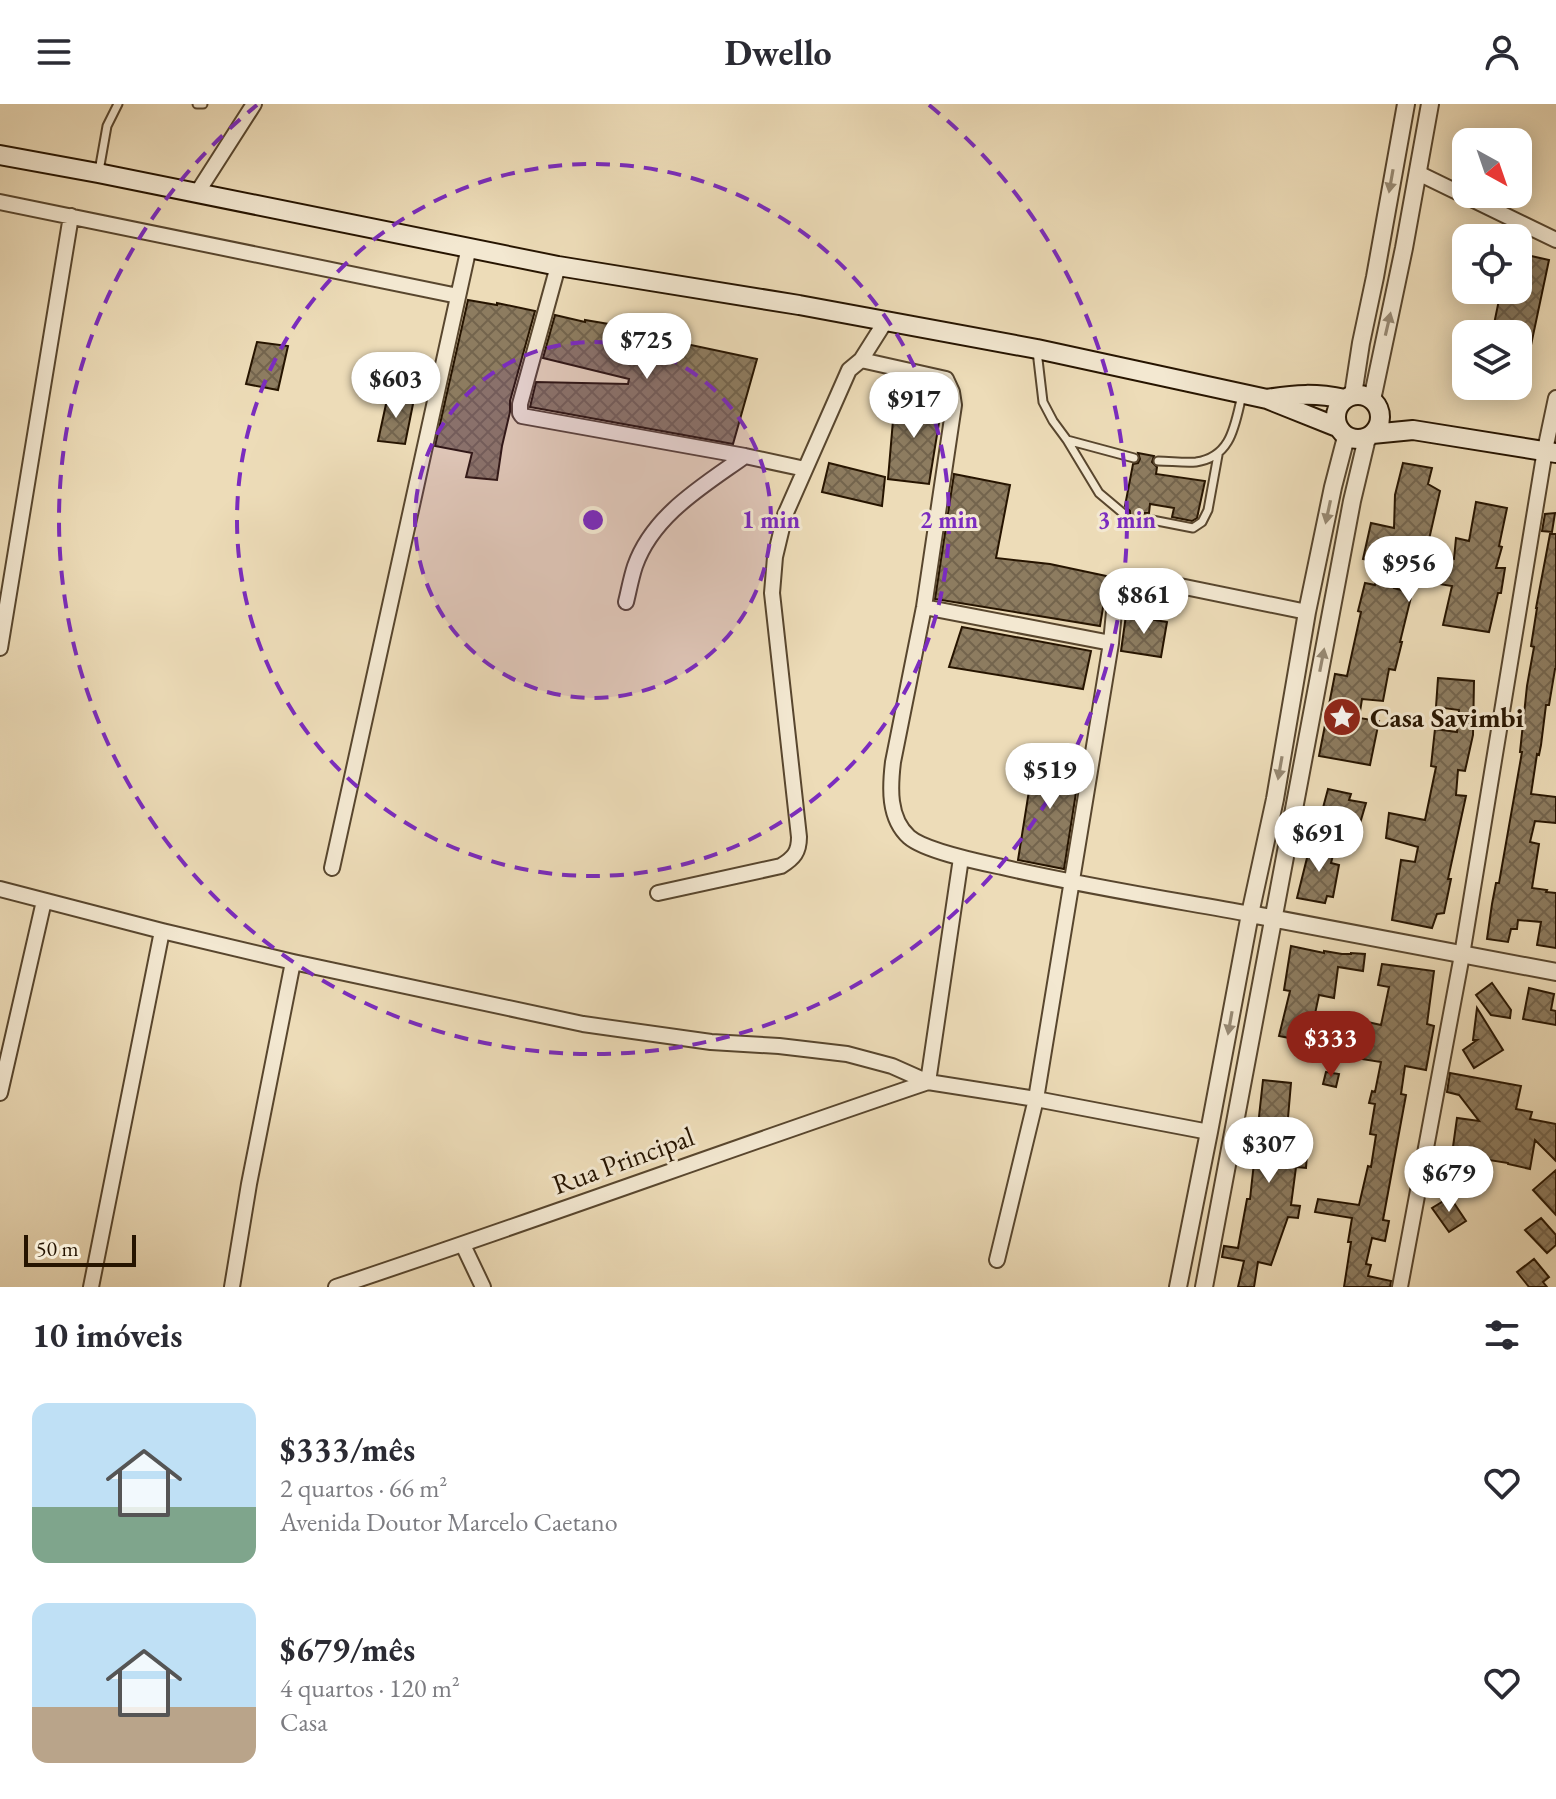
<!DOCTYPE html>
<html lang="pt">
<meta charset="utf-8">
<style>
:root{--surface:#fff;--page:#f2f2f3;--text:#2b2b33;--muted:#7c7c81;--accent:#8f2418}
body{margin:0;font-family:"EB Garamond",serif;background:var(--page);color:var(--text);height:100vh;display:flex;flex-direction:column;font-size:30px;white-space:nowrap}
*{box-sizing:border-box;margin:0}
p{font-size:26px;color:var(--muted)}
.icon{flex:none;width:44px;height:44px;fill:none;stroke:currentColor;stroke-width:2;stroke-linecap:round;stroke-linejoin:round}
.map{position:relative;height:1183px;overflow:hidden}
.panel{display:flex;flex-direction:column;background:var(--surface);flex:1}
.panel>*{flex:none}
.needle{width:52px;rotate:140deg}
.buttons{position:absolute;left:1452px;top:24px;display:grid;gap:16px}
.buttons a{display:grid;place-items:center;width:80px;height:80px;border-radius:16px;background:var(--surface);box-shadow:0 4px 20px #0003;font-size:40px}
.scale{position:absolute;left:24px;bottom:20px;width:112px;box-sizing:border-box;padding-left:8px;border:4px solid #261400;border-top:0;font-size:22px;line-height:28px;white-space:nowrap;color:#261400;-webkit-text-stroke:6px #f3e8d1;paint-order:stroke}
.price{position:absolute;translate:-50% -68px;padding:0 18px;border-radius:28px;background:#fff;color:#222;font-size:26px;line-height:52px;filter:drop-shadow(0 2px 4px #0008)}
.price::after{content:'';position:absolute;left:50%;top:48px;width:24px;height:18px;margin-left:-12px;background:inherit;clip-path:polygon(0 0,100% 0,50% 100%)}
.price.active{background:var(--accent);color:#fff}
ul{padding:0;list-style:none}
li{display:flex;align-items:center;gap:24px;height:200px;padding:0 32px}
li span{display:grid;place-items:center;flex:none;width:224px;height:160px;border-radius:16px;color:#555}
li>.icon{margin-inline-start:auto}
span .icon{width:96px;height:96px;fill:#fffc;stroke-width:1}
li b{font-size:34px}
h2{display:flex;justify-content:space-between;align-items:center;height:96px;padding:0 32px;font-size:34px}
header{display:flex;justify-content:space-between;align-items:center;height:104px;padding:0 32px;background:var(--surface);font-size:36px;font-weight:700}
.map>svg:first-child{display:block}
</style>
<header><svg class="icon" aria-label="menu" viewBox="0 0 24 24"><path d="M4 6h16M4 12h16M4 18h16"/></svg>Dwello<svg class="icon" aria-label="person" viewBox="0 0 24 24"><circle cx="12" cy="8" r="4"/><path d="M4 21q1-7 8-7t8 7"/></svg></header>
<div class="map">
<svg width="1556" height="1183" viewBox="0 0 1556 1183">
<defs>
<pattern id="building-cross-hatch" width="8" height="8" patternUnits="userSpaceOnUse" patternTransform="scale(2)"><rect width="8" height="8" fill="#8d7c60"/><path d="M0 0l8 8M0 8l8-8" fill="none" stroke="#73644d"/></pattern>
</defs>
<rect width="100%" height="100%" fill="#eddcb8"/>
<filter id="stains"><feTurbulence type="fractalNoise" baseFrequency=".0025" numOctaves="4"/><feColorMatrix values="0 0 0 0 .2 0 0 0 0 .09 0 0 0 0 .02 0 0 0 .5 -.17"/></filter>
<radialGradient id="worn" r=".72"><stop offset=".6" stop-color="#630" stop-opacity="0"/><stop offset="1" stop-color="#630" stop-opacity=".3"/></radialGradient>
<path fill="url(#building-cross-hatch)" stroke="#261400" stroke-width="2" d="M1518,149l31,7 -26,123h-5v-49h-26l9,-44h17z
M468,196l29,5v-2l38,8 -25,90v11l-8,34 -5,34 -31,-3 6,-24 -37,-7z
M555,211l30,7v-2l36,6 -1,4 137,29 -24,85 -203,-37 6,-25 92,2 1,-5 -86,-21z
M257,238l31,4 -10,44 -32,-6z
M388,291l26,4 -9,45 -27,-3z
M895,293l47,7 -13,80 -41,-5z
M1138,349l16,3 -2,6 5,5 -1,7 49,7 -8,37 -5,3 -20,-4 2,-9 -24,-4 -1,9h-5l-3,4 1,6 -16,-3 4,-4v-5l-5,-5 8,-42 5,-1 2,-4z
M829,359l56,14 -3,29 -60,-14z
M1403,359l29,5 -4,16 12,7 -15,66 29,2 2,-21 13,3 7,-39 31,6 -8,38 3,1 -6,21h9l-4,25h-3l-9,39 -46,-7 9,-39 -13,-2 1,-10 -41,-8 -5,22 18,5 -12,49h2l-7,28 -6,-1 -6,32 -21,-2 -3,19 20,3 -9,44 -51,-9 16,-82 12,2 14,-64 -3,-1 7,-28 10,2 6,-22 -18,-4 8,-36 23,5 1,-33z
M954,370l56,11 -14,73 54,6 61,13 -5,12 -6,37 -165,-27z
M1555,409l-3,19 -10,-1 3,-17z
M1550,430h6v135h-1l-6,36h-3l-5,40 -2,10 -2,-1 -6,40 25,3v26l-21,-2 -5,21 9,2 -7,44 15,2 -1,2 10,1v55l-19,-3 4,-23 -23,-2 -1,9h-6l-3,13 -21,-3 5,-35 4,-21h3l23,-131h-2l7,-66 7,-39 -3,-1 6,-38h-1z
M1126,511l41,7 -6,35 -40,-6z
M962,523l129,24 -8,38 -134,-22z
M1438,574l36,3 -1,54 -8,36 -7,-1 -2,25 10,1 -18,83h3l-7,34 -7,1 -5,14 -40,-8 9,-60 14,2 3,-15 -32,-9 3,-25 36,7 11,-53 -5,-1 4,-37 22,3 2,-22 -23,-3z
M1035,649l46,8 -17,108 -46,-9z
M1328,685l23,5 -2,6 17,3 -8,27 -38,-11z
M1311,738l24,5 -4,16 8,2 -6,32 -6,-1 -2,7 -28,-5z
M1291,842l33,7v-2l18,3h9v-1l14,1 -2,17 -25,-4 -4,31 -15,-3 -10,47 -30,-6 11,-45 -6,-1z
M1382,860l52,7 -7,53 7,2 -8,44 -21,-4 -4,28 5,1 -23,125 6,1 -4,20 -13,-3 -6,26 5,1 -3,11 23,5 -1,6h-46l7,-45h-3l4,-24 -37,-6 3,-13 41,6 9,-39 3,1 5,-32 -6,-1 5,-30 -6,-1 3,-12 3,1 6,-30 -32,-5 5,-38 27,6 8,-38 -11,-2z
M1492,879l19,27 -1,8 -19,-3 -15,-20z
M1529,884l25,6 -3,16 5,1v14l-33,-6z
M1477,904l26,42 -29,18 -11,-18 14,-10h-4z
M1326,968l13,2 -3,13 -13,-3z
M1450,969l71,13 -5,23 16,3 -2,7 26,5v37l-21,-21 -5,29 -22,-5v-1l-56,-9 5,-36 22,3 -20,-26 -12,-3z
M1263,976l28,3 -5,58 16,2 -1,11h6l-1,14 -10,-1 -5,38 9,1 -2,12 -10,-1 -17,48 -13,-3 -4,25h-16l6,-26 -22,-4 2,-11 14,2 9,-49h3z
M1461,1059l13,18 -16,10 -13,-18z
M1556,1066v45l-23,-25z
M1450,1093l16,24 -17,11 -17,-24z
M1541,1114l15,17v10l-9,8 -22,-23z
M1534,1155l15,18 -6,5 4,5h-18l-12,-15z"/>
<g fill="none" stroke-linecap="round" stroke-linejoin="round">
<g stroke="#58462e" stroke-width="11">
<path id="service" d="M197,0h6
M99,67l8,-45 11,-22
M1037,247l6,51 10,19 14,19 67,18
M1067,336l32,53 25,21
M1158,357c12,0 26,2 38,1 36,-5 39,-38 46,-67
M1147,415l46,9 9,-6 6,-12 10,-55"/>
</g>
<g stroke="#58462e" stroke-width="18">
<path id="minor" d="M1418,69l138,67
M197,89l57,-89
M0,98l458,94
M558,162l-38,138v9l2,3 223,40 60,13
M885,218l-24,38 85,19 6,13 2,13 -30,202 -31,155c-3,25 -5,56 16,75 16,14 70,25 93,30 82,19 165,32 248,47
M626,498c3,-12 5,-24 9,-36 18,-51 68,-80 110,-110
M924,503l187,36
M0,544l71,-432
M332,764l137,-621
M0,785l162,42 131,31 290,62 128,18 68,4 68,8 45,12 36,16 108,17 173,33
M658,789l123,-27c13,-8 18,-14 18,-29l-27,-244 3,-36 10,-42 64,-145 12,-10
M0,989l44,-192
M463,1141l20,42
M997,1156l39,-161 75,-456 5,-52 8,-12 12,-2 171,35
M91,1183l71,-356
M232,1183l17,-103 44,-222
M336,1183c198,-66 394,-138 592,-205l33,-224
M1400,1183l62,-332 83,-505 11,-52"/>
</g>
<g stroke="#58462e" stroke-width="20">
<path id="tertiary" d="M1353,291l8,-52 14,-66 31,-173
M1372,296l32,-152 26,-144
M1250,810l306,58
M1178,1183l31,-155 41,-218 25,-115 32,-187 26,-125 13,-50
M1204,1183l148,-786 15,-63"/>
</g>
<g stroke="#261400" stroke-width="22">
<path id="secondary" d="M0,51l98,18 460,93 241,39 238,44 230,50 70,28
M1336 313a22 22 0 1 1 44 0a22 22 0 1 1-44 0Z
M1267,295c29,-5 49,-6 78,0
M1372,330l41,-4 143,23"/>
</g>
<use href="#service" stroke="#f3e8d1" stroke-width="7"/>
<use href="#minor" stroke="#f3e8d1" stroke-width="14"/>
<use href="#tertiary" stroke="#f3e8d1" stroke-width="16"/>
<use href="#secondary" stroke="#f3e8d1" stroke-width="18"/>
</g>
<defs><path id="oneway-solid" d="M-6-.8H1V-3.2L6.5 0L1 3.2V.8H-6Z" transform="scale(2)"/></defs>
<g fill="#978973">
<use href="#oneway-solid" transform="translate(1391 77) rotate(100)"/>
<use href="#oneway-solid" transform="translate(1388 220) rotate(-77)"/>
<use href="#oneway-solid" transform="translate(1328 408) rotate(102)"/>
<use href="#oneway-solid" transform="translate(1322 556) rotate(-79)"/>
<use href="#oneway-solid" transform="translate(1280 664) rotate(100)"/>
<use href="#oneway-solid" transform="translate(1230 919) rotate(100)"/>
</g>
<circle cx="593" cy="416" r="178" fill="#7b2cbf" fill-opacity=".12"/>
<g fill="none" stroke="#7b2cbf" stroke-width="4" stroke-dasharray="14 10">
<circle cx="593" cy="416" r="178"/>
<circle cx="593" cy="416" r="356"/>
<path d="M929 1A534 534 0 1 1 257 1"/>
</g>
<defs>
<g id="sight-disc" transform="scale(2)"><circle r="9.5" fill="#8f2418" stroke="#f3e8d1"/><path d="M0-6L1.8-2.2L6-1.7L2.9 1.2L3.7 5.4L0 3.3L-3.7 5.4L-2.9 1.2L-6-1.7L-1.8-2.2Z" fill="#fff"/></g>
</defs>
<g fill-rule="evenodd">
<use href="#sight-disc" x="1342" y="613"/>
</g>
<g text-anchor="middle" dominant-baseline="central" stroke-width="6" stroke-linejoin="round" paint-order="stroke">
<g font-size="28" font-weight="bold" fill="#261400" stroke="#f3e8d1" text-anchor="start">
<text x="1370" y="613">Casa Savimbi</text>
</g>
<g font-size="28" fill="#261400" stroke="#f3e8d1">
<text transform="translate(623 1056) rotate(-20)">Rua Principal</text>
</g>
</g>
<circle cx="593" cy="416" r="12" fill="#7b2cbf" stroke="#f3e8d1" stroke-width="4"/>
<g font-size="24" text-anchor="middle" font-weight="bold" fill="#7b2cbf" stroke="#f3e8d1" stroke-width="6" stroke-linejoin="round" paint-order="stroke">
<text x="771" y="424">1 min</text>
<text x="949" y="424">2 min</text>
<text x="1127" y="424">3 min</text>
</g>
<rect width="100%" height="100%" filter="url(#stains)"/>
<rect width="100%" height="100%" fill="url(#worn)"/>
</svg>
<div class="buttons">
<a><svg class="needle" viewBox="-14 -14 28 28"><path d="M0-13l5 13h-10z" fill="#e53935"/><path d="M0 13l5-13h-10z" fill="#7c7c81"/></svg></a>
<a><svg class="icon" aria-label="locate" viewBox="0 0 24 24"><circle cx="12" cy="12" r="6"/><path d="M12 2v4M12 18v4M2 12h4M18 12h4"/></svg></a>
<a><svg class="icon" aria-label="layers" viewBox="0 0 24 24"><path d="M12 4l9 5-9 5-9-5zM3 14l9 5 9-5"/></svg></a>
</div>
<div class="scale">50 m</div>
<b class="price" style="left:647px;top:277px">$725</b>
<b class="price" style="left:396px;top:316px">$603</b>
<b class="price" style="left:914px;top:336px">$917</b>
<b class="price" style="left:1409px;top:500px">$956</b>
<b class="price" style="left:1144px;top:532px">$861</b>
<b class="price" style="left:1050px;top:707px">$519</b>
<b class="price" style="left:1319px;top:770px">$691</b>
<b class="price active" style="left:1331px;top:975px">$333</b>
<b class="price" style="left:1269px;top:1081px">$307</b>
<b class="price" style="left:1449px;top:1110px">$679</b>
</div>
<section class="panel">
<h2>10 imóveis<svg class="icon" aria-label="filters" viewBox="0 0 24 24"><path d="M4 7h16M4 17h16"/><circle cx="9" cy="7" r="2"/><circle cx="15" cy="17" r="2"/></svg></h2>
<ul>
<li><span style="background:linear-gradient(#bfe0f5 65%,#7fa58c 0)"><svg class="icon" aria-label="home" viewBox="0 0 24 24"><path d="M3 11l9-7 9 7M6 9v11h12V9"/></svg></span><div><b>$333/mês</b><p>2 quartos · 66 m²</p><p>Avenida Doutor Marcelo Caetano</p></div><svg class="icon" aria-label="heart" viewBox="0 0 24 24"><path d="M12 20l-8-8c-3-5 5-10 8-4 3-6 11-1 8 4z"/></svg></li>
<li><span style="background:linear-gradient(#bfe0f5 65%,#b9a48a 0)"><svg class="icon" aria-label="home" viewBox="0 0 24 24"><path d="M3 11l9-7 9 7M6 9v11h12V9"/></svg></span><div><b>$679/mês</b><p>4 quartos · 120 m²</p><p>Casa</p></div><svg class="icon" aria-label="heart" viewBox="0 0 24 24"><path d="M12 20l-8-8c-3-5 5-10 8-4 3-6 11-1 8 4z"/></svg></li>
</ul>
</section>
